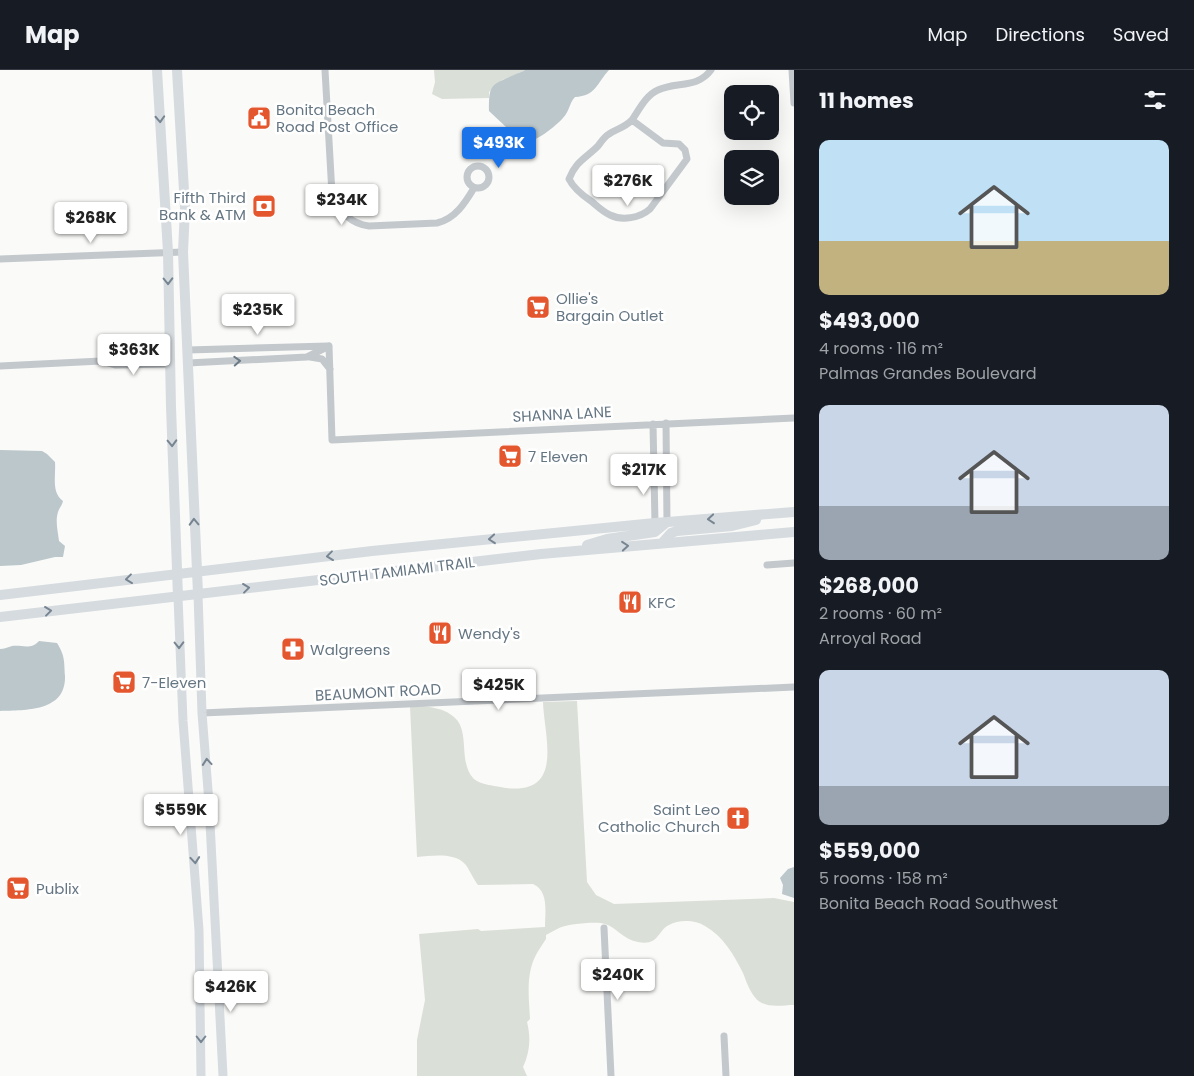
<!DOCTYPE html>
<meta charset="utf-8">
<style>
:root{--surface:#171b24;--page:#20242c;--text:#f1f3f6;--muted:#9ea1a6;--line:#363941;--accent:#1a73e8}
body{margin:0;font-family:Poppins,sans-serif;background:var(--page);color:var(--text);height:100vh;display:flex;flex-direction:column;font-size:19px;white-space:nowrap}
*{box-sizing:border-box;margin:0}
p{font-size:16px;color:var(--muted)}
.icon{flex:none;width:28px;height:28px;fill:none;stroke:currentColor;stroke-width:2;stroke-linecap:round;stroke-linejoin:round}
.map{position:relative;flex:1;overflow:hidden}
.panel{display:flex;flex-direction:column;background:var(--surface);width:400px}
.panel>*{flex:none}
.tools{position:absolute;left:724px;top:15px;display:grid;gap:10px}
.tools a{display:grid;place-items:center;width:55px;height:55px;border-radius:10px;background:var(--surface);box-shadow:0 5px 20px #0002;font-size:25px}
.price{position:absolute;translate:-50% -42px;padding:0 11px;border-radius:5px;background:#fff;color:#222;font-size:16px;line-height:32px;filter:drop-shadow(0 1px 2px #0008)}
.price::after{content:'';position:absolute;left:50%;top:30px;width:15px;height:11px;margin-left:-8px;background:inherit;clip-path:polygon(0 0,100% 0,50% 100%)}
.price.current{background:var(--accent);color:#fff}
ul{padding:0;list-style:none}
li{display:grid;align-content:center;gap:10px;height:265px;padding:0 25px}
li span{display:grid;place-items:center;height:155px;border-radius:10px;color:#555}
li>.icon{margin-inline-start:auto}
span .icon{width:90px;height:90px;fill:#fffc;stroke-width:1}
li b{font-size:21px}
h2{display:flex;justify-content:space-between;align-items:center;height:60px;padding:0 25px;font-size:21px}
header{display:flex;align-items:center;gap:30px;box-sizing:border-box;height:70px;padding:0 25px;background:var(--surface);border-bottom:1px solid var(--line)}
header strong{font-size:24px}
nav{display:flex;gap:28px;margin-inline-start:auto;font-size:18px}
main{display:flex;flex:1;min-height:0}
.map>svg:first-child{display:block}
</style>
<header>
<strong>Map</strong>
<nav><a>Map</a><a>Directions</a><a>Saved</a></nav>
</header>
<main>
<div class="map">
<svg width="794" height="1006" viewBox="0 0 794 1006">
<rect width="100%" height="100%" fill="#fafaf8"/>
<path fill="#dadfd7" d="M434,0h91l-4,3 -19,7 -13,12v6l-47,1 -10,-5 3,-12z
M577,631l10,181 9,13 18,9 160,-6 20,4v103c-11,0 -24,3 -34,-3 -9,-6 -13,-19 -17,-29 -9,-18 -20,-37 -38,-47 -9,-6 -26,-7 -36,-1 -12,6 -10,21 -31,17 -14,-2 -22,-15 -33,-18 -8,-3 -38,0 -46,4 -4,2 -9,5 -13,7v4c-4,6 -9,13 -12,20 -8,19 -5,40 -4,60l-3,3c4,16 3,30 -4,45l4,9h-110v-36l8,-40 -6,-66 59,-5 3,2 64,-4c0,-15 4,-36 -12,-43l-55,1c-4,-5 -10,-18 -13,-21 -11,-12 -34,-8 -48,-7l-7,-151c16,0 36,1 47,14 12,15 2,42 16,58 6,7 24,8 33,10 59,7 38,-52 37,-86z"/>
<path fill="#bbc7cb" d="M525,0h84c-12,13 -13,26 -34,27 -5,5 -5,11 -9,17 -4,7 -26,25 -34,26 -3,1 -8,1 -11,1l-32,-30c0,-26 1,-26 25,-36 4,-2 7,-2 11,-5z
M0,380l42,1 5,3 8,8c1,14 -4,30 8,39 -1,5 -4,7 -5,11 -3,9 0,20 1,29l6,5 -2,11h-8l-34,8 -21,1z
M39,571l18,2c8,13 7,17 8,33 1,36 -39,34 -65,35v-62c4,0 8,-2 12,-3 11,-1 19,4 27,-5z
M794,797v31l-12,-4 1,-9 -3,-7 8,-9z"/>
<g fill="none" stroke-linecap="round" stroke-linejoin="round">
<path stroke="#c3c8cc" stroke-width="7" d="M325,0l7,124c5,17 20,30 37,32l68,-3c18,-4 28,-20 37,-35
M792,0l2,33
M632,50l31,23 16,1 6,6 2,9 -37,50c-10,9 -28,12 -40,6 -7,-3 -13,-9 -19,-14 -9,-6 -17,-12 -22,-22 7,-18 17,-21 29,-33 3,-4 6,-9 11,-12 9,-6 15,-6 23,-14z
M632,50c7,-10 14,-25 26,-30 18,-9 39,-1 53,-20
M467 107a11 11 0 1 1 22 0a11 11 0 1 1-22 0Z
M0,189l183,-7
M329,276l3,94 462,-22
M188,280l140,-4
M310,287l12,2 8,10
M101,291l24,-10 45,-3
M188,293l119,-6 22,-11
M0,296l101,-5 14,4 55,-1
M666,353l1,99
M653,354l2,99
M767,495l27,-2
M202,643l592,-26
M604,858l7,148
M724,966l2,40"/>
<path stroke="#d6dbdf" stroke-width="9" d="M198,524l4,119 7,90 14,273
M178,527l5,124 16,209 2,146"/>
<path stroke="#d6dbdf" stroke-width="10" d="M157,0l11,182 3,155 7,190
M177,0l8,138 -2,44 15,342
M662,473l9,-10 6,-2 55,-5 24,-6
M587,475l20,-6 48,-7 12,-10
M0,525l372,-44 283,-28 139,-11
M0,547l541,-63 253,-22"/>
</g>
<defs><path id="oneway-chevron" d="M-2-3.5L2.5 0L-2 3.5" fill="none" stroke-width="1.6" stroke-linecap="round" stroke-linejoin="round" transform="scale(1.25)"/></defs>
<g stroke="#768591">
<use href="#oneway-chevron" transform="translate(160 49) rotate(87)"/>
<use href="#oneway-chevron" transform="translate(168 211) rotate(89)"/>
<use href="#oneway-chevron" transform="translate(172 373) rotate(88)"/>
<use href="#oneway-chevron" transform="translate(711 449) rotate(175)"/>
<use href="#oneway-chevron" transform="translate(194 452) rotate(-92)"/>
<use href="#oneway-chevron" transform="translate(492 469) rotate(175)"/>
<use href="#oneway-chevron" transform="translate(625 476) rotate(-5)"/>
<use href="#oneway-chevron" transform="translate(330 486) rotate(173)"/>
<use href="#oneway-chevron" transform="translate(129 509) rotate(173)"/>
<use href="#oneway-chevron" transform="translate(246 518) rotate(-7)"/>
<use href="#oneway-chevron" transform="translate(48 541) rotate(-7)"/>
<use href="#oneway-chevron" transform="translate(179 575) rotate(89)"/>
<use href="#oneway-chevron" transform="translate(207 692) rotate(-95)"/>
<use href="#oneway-chevron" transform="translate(195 790) rotate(85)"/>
<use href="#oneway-chevron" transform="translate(201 969) rotate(90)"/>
</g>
<use stroke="#6a7a87" href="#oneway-chevron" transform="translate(237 291) rotate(-3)"/>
<defs>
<g id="civic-square" transform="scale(1.25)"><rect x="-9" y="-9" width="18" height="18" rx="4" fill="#e4572e" stroke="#fff"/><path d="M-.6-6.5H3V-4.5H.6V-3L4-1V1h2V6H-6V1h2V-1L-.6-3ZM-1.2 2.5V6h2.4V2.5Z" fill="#fff"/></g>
<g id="bank-square" transform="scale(1.25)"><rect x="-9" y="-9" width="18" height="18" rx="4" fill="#e4572e" stroke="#fff"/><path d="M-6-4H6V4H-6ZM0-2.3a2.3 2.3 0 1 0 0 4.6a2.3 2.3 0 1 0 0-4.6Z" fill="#fff"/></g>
<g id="supermarket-square" transform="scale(1.25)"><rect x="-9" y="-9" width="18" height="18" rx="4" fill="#e4572e" stroke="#fff"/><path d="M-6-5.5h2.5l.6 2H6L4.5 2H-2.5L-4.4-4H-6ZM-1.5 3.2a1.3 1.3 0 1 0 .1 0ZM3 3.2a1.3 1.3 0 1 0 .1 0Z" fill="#fff"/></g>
<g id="restaurant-square" transform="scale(1.25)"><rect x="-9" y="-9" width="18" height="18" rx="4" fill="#e4572e" stroke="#fff"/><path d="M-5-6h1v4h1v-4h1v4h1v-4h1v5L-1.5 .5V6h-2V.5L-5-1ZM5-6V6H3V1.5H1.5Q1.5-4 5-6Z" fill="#fff"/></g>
<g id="pharmacy-square" transform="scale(1.25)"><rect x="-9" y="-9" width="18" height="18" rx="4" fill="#e4572e" stroke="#fff"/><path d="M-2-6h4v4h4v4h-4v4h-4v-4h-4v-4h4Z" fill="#fff"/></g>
<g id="church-square" transform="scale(1.25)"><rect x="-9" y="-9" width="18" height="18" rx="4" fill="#e4572e" stroke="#fff"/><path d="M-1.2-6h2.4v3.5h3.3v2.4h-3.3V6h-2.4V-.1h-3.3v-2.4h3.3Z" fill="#fff"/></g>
</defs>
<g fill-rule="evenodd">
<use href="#civic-square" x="259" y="48"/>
<use href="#bank-square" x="264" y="136"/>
<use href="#supermarket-square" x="538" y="237"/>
<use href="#supermarket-square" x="510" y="386"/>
<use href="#restaurant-square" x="630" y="532"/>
<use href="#restaurant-square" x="440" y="563"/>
<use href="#pharmacy-square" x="293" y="579"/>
<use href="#supermarket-square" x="124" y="612"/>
<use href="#church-square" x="738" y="748"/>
<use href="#supermarket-square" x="18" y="818"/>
</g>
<g text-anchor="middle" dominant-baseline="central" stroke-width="5" stroke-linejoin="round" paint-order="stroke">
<g font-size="15" fill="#657683" stroke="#fff" text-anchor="start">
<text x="276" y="39">Bonita Beach<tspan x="276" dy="17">Road Post Office</tspan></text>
<text x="246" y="127" text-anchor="end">Fifth Third<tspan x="246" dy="17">Bank &amp; ATM</tspan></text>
<text x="556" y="228">Ollie's<tspan x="556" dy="17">Bargain Outlet</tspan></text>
<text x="528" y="386">7 Eleven</text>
<text x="648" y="532">KFC</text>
<text x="458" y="563">Wendy's</text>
<text x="310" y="579">Walgreens</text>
<text x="142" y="612">7-Eleven</text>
<text x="720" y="739" text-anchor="end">Saint Leo<tspan x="720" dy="17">Catholic Church</tspan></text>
<text x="36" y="818">Publix</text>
</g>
<g font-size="15" fill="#657683" stroke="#fff">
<text transform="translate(562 344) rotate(-3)">SHANNA LANE</text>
<text transform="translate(397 501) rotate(-7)">SOUTH TAMIAMI TRAIL</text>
<text transform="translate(378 622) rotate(-3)">BEAUMONT ROAD</text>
</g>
</g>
</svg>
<div class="tools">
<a><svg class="icon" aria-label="locate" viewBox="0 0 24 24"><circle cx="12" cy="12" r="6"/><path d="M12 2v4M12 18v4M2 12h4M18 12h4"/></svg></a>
<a><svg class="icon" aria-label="layers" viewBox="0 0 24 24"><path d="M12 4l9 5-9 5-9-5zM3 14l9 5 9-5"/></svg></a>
</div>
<b class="price current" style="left:499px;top:99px">$493K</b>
<b class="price" style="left:628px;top:137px">$276K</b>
<b class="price" style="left:342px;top:156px">$234K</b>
<b class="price" style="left:91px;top:174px">$268K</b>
<b class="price" style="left:258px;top:266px">$235K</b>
<b class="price" style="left:134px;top:306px">$363K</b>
<b class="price" style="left:644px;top:426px">$217K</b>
<b class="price" style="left:499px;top:641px">$425K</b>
<b class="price" style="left:181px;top:766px">$559K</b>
<b class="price" style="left:618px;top:931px">$240K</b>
<b class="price" style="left:231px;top:943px">$426K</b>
</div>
<section class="panel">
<h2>11 homes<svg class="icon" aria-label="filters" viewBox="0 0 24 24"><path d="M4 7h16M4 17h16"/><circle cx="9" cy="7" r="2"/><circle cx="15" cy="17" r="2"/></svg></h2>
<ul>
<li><span style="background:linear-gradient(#bfe0f5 65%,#c2b280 0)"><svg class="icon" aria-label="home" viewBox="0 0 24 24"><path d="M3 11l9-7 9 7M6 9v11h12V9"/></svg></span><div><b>$493,000</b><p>4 rooms · 116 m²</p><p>Palmas Grandes Boulevard</p></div></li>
<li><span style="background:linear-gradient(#c9d6e8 65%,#9aa5b1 0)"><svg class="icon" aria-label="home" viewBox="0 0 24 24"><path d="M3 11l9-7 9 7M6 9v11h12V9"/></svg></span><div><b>$268,000</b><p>2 rooms · 60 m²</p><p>Arroyal Road</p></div></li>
<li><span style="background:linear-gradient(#c9d6e8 75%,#9aa5b1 0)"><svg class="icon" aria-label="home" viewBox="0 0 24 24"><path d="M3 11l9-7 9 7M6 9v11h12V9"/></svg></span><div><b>$559,000</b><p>5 rooms · 158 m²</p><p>Bonita Beach Road Southwest</p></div></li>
</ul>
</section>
</main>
